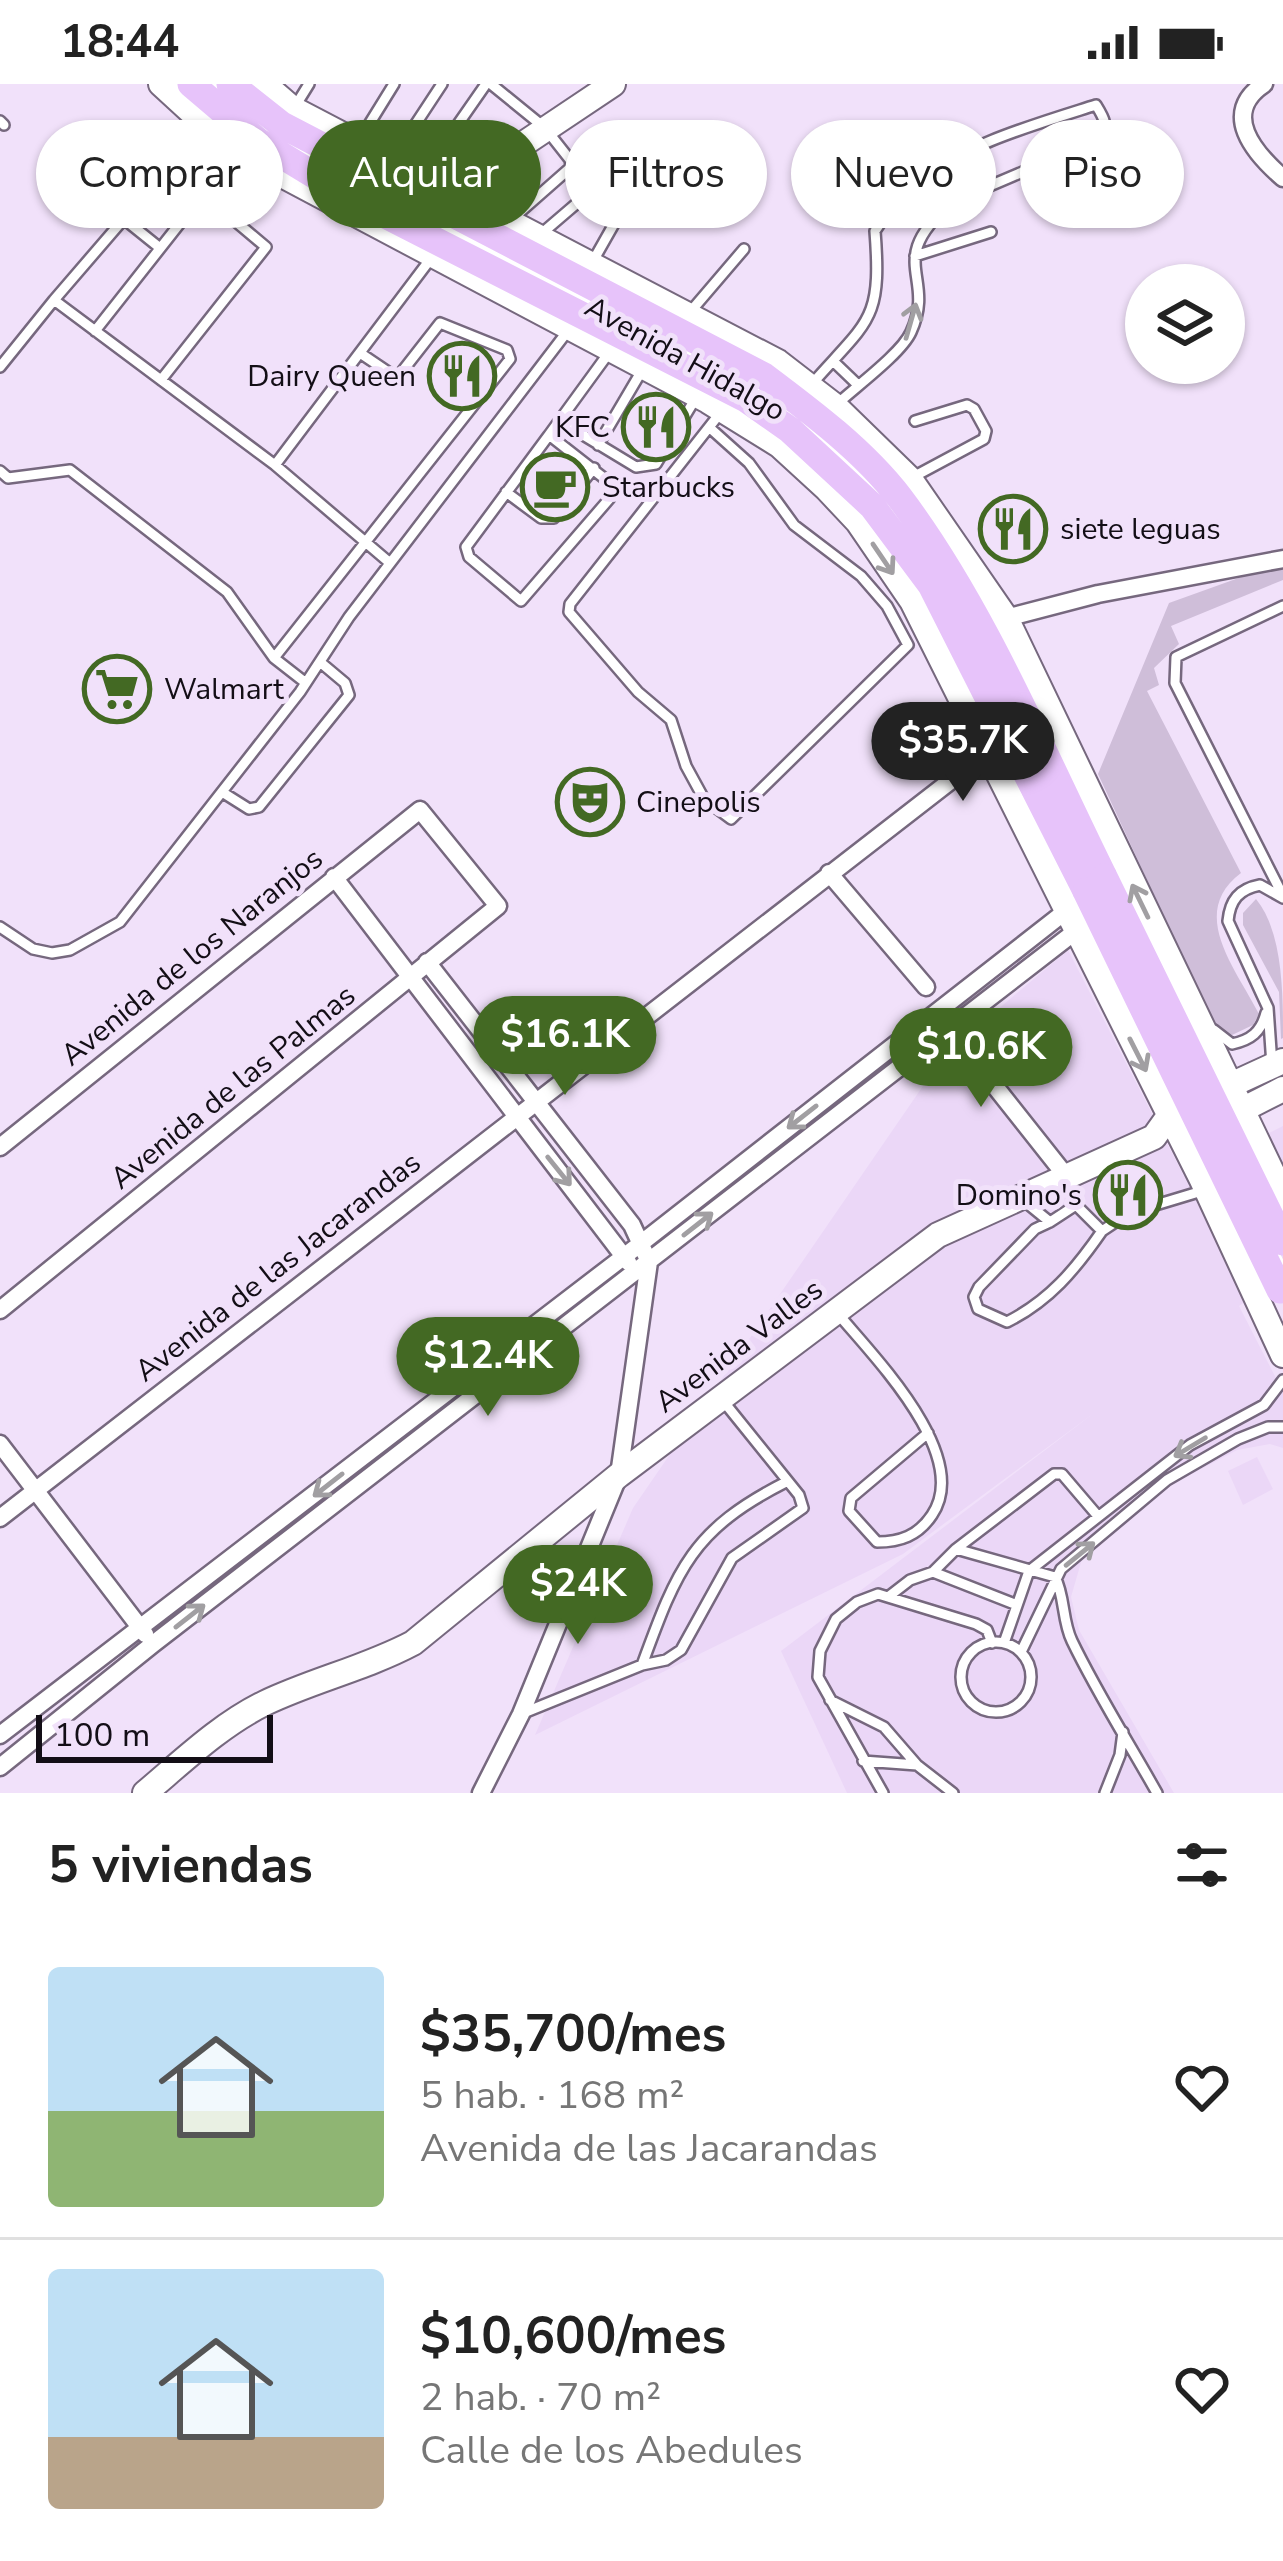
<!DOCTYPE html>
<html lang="es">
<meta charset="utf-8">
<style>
:root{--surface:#fff;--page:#f2f2f2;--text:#222;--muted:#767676;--line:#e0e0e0;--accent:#436923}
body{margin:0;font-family:"Nunito Sans",sans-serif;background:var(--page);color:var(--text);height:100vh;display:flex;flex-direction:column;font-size:45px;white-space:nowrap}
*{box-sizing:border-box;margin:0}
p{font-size:39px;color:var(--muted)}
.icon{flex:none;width:66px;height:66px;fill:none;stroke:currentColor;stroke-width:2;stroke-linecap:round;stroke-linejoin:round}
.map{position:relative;height:1709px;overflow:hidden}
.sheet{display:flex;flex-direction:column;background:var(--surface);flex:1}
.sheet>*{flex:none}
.banner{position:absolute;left:36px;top:36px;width:1212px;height:108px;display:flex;gap:24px}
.tools{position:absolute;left:1125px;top:180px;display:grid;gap:24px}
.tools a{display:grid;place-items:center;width:120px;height:120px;border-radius:50%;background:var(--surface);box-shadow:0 3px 9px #0004;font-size:60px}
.scale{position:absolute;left:36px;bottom:30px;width:237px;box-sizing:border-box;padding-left:12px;border:6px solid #130e16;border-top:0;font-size:33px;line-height:42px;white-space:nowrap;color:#130e16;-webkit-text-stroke:9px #f1e1fa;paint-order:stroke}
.price{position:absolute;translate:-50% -102px;padding:0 27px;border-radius:42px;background:var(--accent);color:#fff;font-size:39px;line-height:78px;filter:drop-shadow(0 3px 6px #0008)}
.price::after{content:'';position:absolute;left:50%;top:72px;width:36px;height:27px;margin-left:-18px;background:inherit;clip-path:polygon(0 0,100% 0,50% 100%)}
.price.current{background:#222;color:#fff}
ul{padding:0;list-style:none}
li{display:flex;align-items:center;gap:36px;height:300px;padding:0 48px}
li+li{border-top:3px solid var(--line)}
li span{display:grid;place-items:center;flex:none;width:336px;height:240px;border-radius:12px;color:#555}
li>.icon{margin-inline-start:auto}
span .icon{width:144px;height:144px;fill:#fffc;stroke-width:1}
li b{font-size:51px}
h2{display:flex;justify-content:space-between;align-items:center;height:144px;padding:0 48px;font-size:51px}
.pill{padding:0 42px;border-radius:54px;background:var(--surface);box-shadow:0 3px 9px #0004;font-size:42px;line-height:108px}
.pill.current{background:var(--accent);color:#fff}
.status{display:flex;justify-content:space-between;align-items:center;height:84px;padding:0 60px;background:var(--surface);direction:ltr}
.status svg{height:33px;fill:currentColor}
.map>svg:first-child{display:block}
</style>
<div class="status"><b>18:44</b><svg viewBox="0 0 49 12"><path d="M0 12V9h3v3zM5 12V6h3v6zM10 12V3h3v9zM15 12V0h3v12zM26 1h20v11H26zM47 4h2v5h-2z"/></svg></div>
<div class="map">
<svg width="1283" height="1709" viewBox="0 0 1283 1709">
<rect width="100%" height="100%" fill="#f1e1fa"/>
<path fill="#ebd7f7" d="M1068,866l116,226 99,-50v147l-44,33 44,86v56l-13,-4 -33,6 -66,35 -89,74 -11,38 8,33 95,163h-327l-66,-142 313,-238 -191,141 -368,181 98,-227 312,-454z
M1257,1373l16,32 -30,16 -15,-34z"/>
<path fill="#cfbed9" d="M1283,478v18l-112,46 8,18 -25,24 5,17 -12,6 94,182c-53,40 -6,94 18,141l-6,11 -21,10 -17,-8 -117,-253 71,-171z
M1256,815c27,33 27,94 27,139l-2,1 -2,-47 -36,-67v-12z"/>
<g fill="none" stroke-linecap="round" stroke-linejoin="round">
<g stroke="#76687e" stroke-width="14">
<path id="lane" d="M491,0l54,44 26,33 -1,7 -58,51
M296,21l13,-21
M0,37l4,4
M203,43l-149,173 221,165 115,98
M360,55l34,-55
M392,76l50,-76
M424,89l62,-89
M124,135l36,29
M541,150l49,-42 70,-47 8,-2 6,7v9l-51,49 -30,53
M915,172l76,-24
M691,227l53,-62
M95,247l108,-137 63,53 -105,133
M833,277l25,24
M0,283l54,-67
M811,301c58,-66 71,-63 64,-154 11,-16 21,-33 36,-45 50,-41 125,-62 185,-81 8,13 13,21 4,34l-148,63c-69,60 -15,73 -41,130 -10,22 -57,56 -76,74
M560,337l76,46 20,-3 41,-68
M710,344l39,35 45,62 67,51 26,30 21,39 -177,174 -27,-20 -18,-33 -15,-46 -33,-28 -69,-80 1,-8 151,-192
M549,351l60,47 1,16 -89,103 -52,-44 -3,-10z
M549,351l59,-81
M598,361l46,-78
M275,381l157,-208
M0,387l8,7 62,-8 157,122 47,66 32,25
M915,392l69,-37 2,-8 -12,-22 -7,-4 -52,16
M506,408l35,26h13l40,-50
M1283,522l-107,51 -1,26 108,213
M274,574l236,-299 -3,-9 -67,-27 -43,55 -37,-25
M222,708l27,17 10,-2 90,-112 -4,-12 -25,-21
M0,843l33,22 19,4 18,-3 50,-28 180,-230 49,-75 221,-289
M1214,946l18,14c19,-4 29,-12 34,-31
M1272,981l-4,-57 -40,-87c2,-21 11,-32 32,-36l23,13
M1023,1116l27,22 26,-17 26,26 27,-18 73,-22
M1050,1138l-15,7 -56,58 -5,10 4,12 29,13c42,-21 68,-52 95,-91
M839,1231c36,43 133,141 93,200 -14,21 -32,27 -55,27l-28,-31 2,-13 77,-65
M956,1465l99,28c10,19 7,44 17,64 25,52 57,102 85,152
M933,1488l84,33
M888,1513l22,-17 23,-8 23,-23 98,-75h8l35,41
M961 1593a35 35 0 1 1 70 0a35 35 0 1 1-70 0Z
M1004,1559l25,-72 161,-126 74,-40 19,-25
M1021,1568l40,-83 106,-89 71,-41 30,-12h15
M642,1581c35,-95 49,-135 144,-183
M830,1616l54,27 33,38 36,28
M521,1630l121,-49 24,-5 15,-10 51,-92 71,-50 -4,-13 -75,-93
M863,1677l54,4
M883,1709l-65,-116 2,-26 16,-32 21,-17 21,-8 98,30 11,6 5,13
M1105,1709l15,-38 3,-23"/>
</g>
<g stroke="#76687e" stroke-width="21">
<path id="street" d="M1264,0c-44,29 -10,69 19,94
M1006,534l92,-24 185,-35
M829,789l97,114
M334,793l294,385
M427,878l205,263 17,37 -30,213 -98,239 -40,79
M944,938l122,154
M0,1063l420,-337 78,96 -498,404
M0,1360l145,190
M0,1434l989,-767
M0,1651l635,-487 431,-337
M0,1683l153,-123 923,-713"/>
</g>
<g stroke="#76687e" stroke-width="28">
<path id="secondary" d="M161,0l49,45 40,29 458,243 71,44 48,44 31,33 54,79 290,579 81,175
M264,0l29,25 485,253 57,44 75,73 96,139 277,577
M438,157l10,-29 20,-31 145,-97
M1220,1006l63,-29
M1232,1031l51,-26
M512,1479l64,21
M145,1709c38,-32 75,-68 120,-90 48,-23 101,-35 148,-60l206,-168 319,-240 216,-98 15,-21 9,-4"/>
</g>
<g stroke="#fff" stroke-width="32">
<path id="primary" d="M191,0l67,57 94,57 394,201 44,31 82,76 59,79 155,306
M230,0l52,41 482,251c48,36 100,75 136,122 83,110 143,256 204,379"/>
</g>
<use href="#lane" stroke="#fff" stroke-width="9"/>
<use href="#street" stroke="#fff" stroke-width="16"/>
<use href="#secondary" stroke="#fff" stroke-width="24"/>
<use href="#primary" stroke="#e7c3fa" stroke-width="27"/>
<g stroke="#fff" stroke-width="32" stroke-linecap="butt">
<path id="primary-bridge" d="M1104,793l179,365
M1086,807l194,399"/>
</g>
<use href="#primary-bridge" stroke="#e7c3fa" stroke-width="27"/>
</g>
<defs><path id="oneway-shaft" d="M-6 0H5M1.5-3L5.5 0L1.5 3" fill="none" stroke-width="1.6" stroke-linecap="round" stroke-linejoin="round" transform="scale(3)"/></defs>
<g stroke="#a19fa2">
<use href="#oneway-shaft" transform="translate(911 237) rotate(-74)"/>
<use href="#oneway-shaft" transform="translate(883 475) rotate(56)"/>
<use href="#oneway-shaft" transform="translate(1140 817) rotate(-116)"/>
<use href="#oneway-shaft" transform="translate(1138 971) rotate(63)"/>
<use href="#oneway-shaft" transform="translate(802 1033) rotate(142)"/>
<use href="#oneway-shaft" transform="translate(559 1087) rotate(51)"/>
<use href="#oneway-shaft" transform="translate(698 1140) rotate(-38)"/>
<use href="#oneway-shaft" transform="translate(1190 1363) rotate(149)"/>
<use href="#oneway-shaft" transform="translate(328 1401) rotate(142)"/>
<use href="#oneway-shaft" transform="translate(1080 1470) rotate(-39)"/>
<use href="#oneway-shaft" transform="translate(190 1532) rotate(-38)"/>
</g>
<defs>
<g id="restaurant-ring" transform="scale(3.45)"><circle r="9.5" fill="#f1e1fa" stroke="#436923" stroke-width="1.5"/><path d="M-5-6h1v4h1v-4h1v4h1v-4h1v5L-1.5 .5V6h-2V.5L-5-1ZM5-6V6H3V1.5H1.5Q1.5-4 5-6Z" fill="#436923"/></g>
<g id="cafe-ring" transform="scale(3.45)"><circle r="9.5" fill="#f1e1fa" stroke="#436923" stroke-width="1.5"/><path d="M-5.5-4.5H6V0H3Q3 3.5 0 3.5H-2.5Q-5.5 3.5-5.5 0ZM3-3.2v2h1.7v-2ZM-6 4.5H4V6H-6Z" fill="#436923"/></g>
<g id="supermarket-ring" transform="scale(3.45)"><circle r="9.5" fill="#f1e1fa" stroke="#436923" stroke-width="1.5"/><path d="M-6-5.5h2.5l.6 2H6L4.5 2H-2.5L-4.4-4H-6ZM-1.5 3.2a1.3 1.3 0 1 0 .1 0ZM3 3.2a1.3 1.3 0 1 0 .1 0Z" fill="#436923"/></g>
<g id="theatre-ring" transform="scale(3.45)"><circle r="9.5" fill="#f1e1fa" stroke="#436923" stroke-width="1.5"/><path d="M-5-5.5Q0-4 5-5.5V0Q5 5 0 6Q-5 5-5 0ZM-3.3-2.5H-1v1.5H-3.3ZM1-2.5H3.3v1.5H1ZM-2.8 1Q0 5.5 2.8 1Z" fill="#436923"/></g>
</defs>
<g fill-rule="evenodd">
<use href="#restaurant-ring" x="462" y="292"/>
<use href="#restaurant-ring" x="656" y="343"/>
<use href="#cafe-ring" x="555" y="403"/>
<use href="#restaurant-ring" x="1013" y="445"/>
<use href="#supermarket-ring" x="117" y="605"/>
<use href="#theatre-ring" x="590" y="718"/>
<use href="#restaurant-ring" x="1128" y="1111"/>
</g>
<g text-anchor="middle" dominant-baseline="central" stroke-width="10" stroke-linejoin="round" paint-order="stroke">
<g font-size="30" fill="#130e16" stroke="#f1e1fa">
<text transform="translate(685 275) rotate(29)">Avenida Hidalgo</text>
<text transform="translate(192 873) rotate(-39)">Avenida de los Naranjos</text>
<text transform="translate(233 1003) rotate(-39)">Avenida de las Palmas</text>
<text transform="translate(278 1183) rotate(-38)">Avenida de las Jacarandas</text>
<text transform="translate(739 1262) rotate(-37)">Avenida Valles</text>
</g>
<g font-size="30" fill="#130e16" stroke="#f1e1fa" text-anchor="start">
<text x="416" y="292" text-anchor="end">Dairy Queen</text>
<text x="610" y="343" text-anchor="end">KFC</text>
<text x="602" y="403">Starbucks</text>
<text x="1060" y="445">siete leguas</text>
<text x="164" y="605">Walmart</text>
<text x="636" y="718">Cinepolis</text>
<text x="1082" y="1111" text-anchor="end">Domino's</text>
</g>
</g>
</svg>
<div class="tools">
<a><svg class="icon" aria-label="layers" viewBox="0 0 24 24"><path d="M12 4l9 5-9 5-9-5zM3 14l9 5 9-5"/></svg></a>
</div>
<div class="scale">100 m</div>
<b class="price current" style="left:963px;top:720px">$35.7K</b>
<b class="price" style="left:565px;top:1014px">$16.1K</b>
<b class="price" style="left:981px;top:1026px">$10.6K</b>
<b class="price" style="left:488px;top:1335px">$12.4K</b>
<b class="price" style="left:578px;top:1563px">$24K</b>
<div class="banner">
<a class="pill">Comprar</a>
<a class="pill current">Alquilar</a>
<a class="pill">Filtros</a>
<a class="pill">Nuevo</a>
<a class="pill">Piso</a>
</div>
</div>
<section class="sheet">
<h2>5 viviendas<svg class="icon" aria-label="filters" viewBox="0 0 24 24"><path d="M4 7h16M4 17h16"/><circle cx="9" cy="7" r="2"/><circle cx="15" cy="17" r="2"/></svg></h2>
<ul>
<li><span style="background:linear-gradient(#bfe0f5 60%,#8fb573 0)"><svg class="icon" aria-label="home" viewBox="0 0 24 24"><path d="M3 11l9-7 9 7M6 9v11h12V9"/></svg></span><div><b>$35,700/mes</b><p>5 hab. · 168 m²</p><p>Avenida de las Jacarandas</p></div><svg class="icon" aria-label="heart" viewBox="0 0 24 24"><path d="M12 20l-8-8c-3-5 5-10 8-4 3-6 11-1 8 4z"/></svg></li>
<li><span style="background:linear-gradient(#bfe0f5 70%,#b9a48a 0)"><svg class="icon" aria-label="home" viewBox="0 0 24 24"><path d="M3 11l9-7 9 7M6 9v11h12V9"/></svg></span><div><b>$10,600/mes</b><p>2 hab. · 70 m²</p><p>Calle de los Abedules</p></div><svg class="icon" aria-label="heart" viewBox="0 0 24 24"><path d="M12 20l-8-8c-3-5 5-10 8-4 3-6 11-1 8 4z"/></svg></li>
</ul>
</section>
